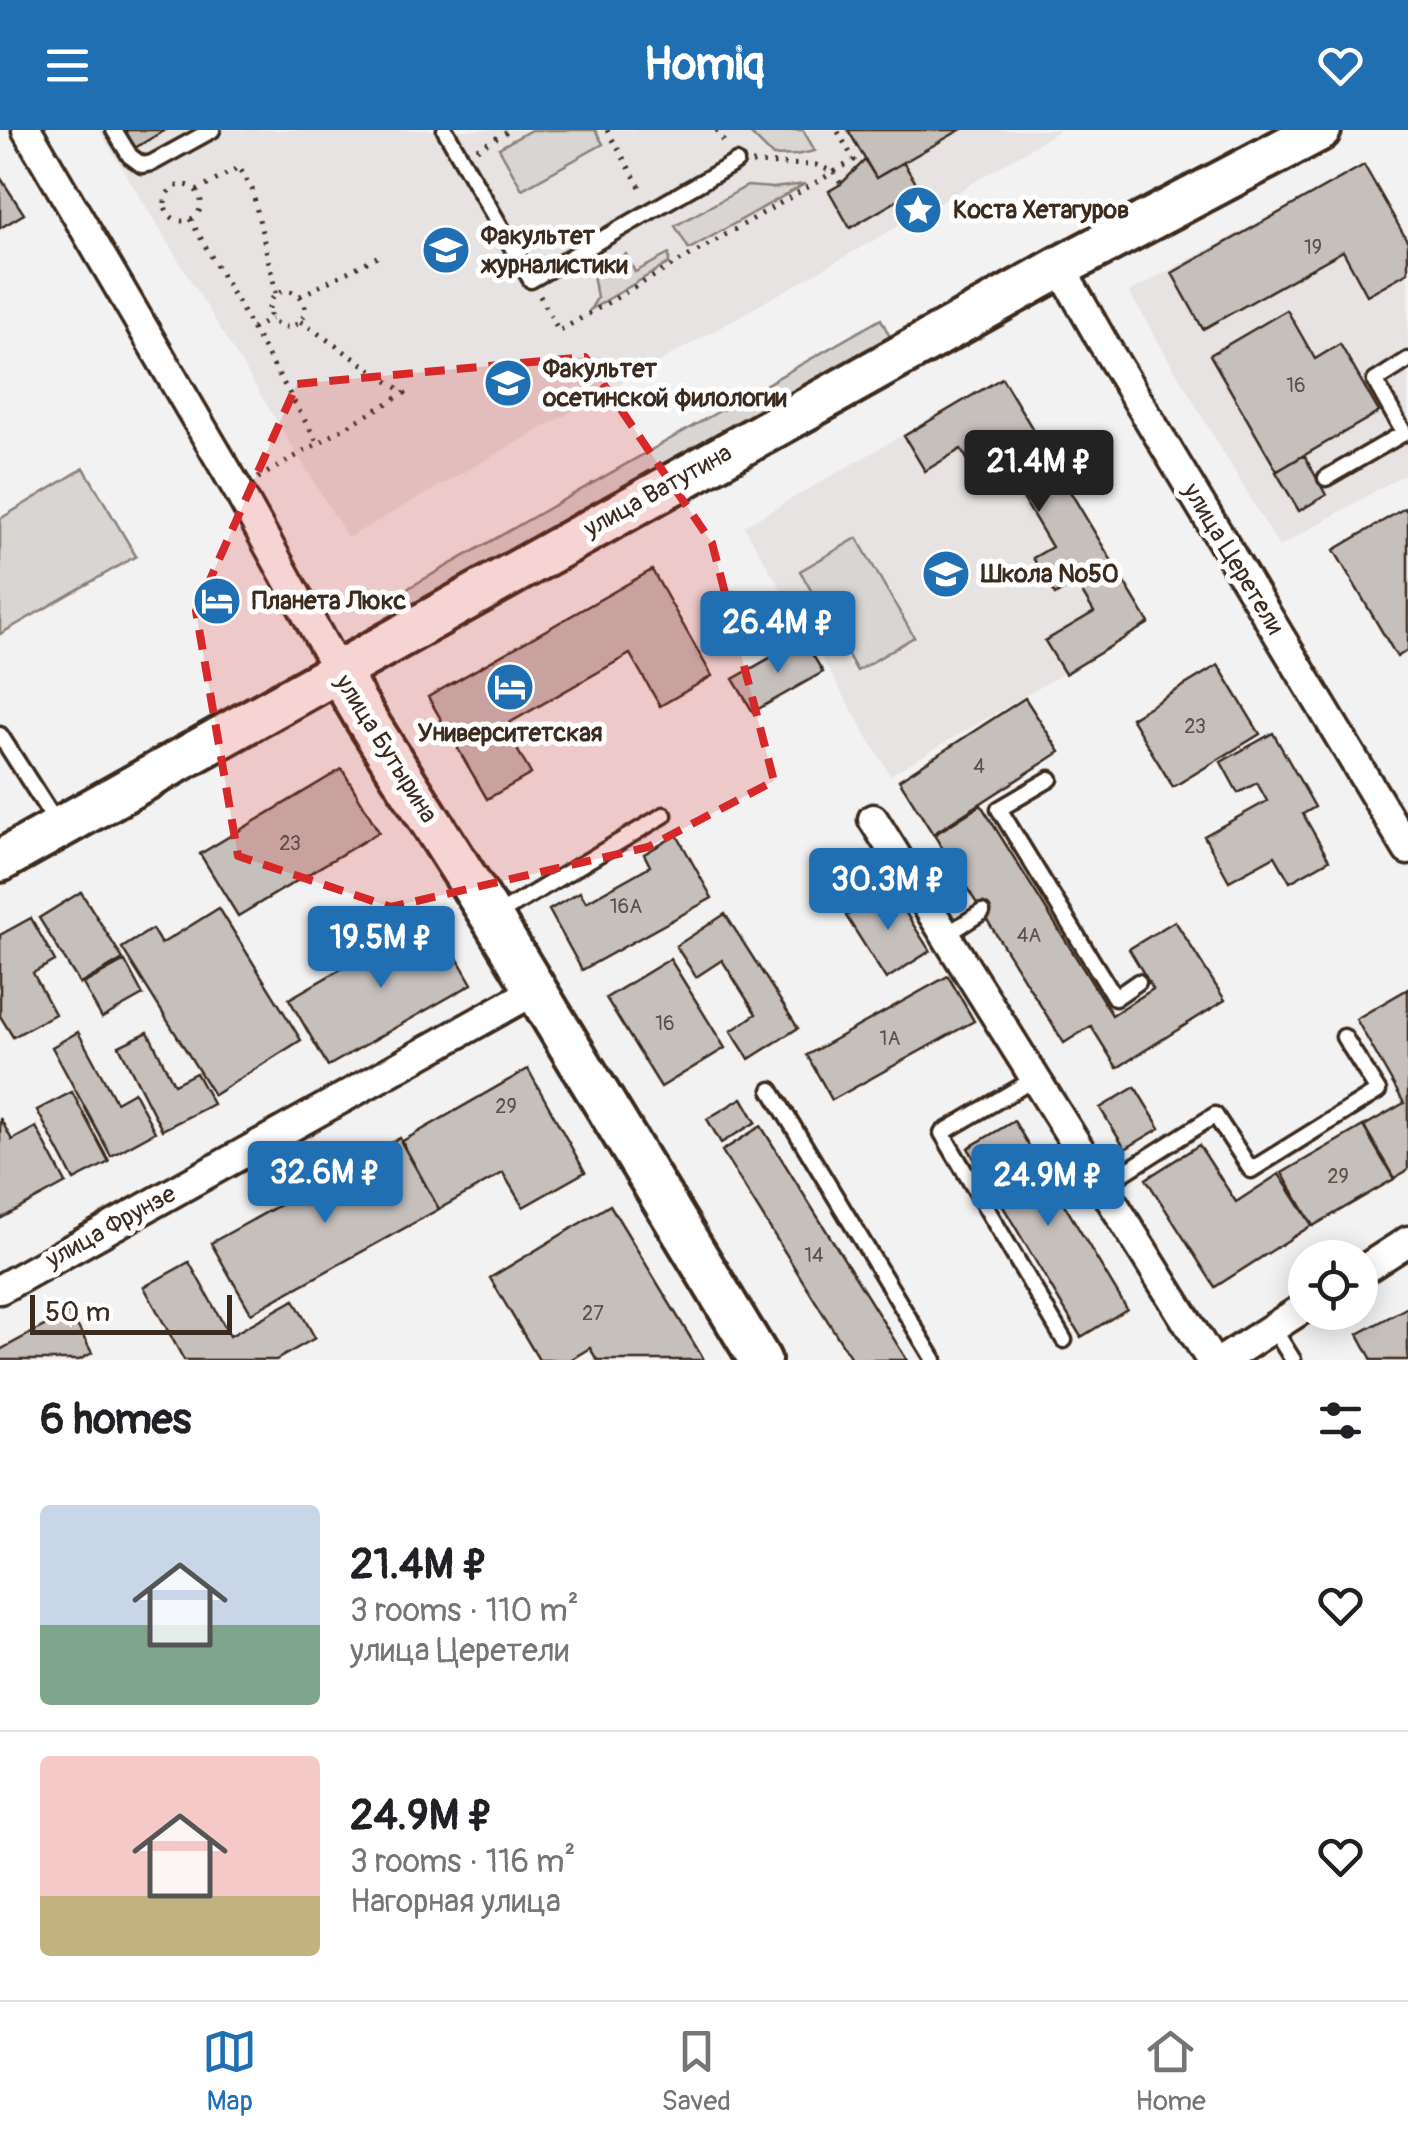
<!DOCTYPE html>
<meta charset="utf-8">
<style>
:root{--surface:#fff;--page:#f6f6f6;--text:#202124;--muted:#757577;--line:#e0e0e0;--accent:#1f6fb2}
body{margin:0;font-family:Pangolin,sans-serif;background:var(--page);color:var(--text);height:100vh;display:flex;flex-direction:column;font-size:38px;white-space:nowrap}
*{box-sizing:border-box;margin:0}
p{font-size:32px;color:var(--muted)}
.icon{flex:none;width:55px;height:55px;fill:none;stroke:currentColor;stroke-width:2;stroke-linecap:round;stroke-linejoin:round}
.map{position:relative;height:1230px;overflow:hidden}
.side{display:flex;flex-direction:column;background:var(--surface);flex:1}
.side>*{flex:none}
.buttons{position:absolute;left:1288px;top:1110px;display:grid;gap:20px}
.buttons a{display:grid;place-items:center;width:90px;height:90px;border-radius:50%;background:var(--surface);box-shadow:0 5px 25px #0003;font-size:50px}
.scale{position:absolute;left:30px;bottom:25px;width:202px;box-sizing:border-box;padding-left:10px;border:5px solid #3b2a1e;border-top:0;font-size:28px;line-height:35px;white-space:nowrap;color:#3b2a1e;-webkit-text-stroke:8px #fff;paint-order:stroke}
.price{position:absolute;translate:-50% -85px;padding:0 22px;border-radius:10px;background:var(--accent);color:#fff;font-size:32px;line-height:65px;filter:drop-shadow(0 2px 5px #0008)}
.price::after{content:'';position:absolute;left:50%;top:60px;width:30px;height:22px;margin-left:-15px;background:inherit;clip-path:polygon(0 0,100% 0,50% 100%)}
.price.current{background:#222;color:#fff}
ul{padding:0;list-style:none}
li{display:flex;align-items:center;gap:30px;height:250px;padding:0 40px}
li+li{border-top:2px solid var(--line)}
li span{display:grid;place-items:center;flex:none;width:280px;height:200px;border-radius:10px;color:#555}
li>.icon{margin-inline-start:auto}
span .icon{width:120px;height:120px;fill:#fffc;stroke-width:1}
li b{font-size:42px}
h2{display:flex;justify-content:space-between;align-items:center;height:120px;padding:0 40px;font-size:42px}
header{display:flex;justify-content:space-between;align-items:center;height:130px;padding:0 40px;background:var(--accent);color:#fff;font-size:45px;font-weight:700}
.dock{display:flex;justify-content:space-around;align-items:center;height:140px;border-top:2px solid var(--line);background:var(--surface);font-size:28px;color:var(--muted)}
.dock a{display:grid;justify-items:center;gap:5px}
.dock .current{color:var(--accent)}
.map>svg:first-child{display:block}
</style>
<header><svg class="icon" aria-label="menu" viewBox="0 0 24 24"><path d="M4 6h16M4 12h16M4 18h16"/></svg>Homiq<svg class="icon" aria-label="heart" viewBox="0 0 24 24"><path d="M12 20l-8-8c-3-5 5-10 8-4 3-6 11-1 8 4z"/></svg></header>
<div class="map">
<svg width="1408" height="1230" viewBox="0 0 1408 1230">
<rect width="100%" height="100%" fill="#f3f2f2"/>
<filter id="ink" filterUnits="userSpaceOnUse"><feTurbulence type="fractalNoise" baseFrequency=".01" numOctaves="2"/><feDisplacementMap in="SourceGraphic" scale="20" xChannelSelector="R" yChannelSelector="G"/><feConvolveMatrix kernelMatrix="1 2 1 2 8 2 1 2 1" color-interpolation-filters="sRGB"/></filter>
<g filter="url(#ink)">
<path fill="#e6e3e2" d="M99,0h961l-115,70 -597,338z
M1364,35l44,75v232l-129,75 -150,-255z
M1002,248l147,245 -259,152 -146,-249z"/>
<path fill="#d8d5d2" stroke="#8a8078" stroke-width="2.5" d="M531,0h64l8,14 -81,45 -23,-41z
M747,0h56l12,21 -19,4 -23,1z
M805,54l-116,65 -14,-23 72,-40 26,2z
M626,124l9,18 34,-18v9l-79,47 7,-12 -4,-24z
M881,189l10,20 -492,279 -4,-20 10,-8z
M84,338l52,88 -136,78v-115z
M857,408l57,99 -57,34 -57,-100z"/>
<path fill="#c6c0bd" stroke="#3b2a1e" stroke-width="2.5" d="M122,0h43l-32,19z
M848,0h112l-84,48z
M865,30l11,18 27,-16 16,26 -69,40 -21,-37 12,-7z
M1364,35l44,77v30l-41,23 -24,-44 -140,78 -31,-56z
M0,47l24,37 -24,14z
M1287,180l28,49 25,-15 39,68 -102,59 -67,-116z
M1002,248l147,245 -84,51 -20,-33 49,-29 -18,-30 -21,13 -22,-37 19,-11 -51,-86 -24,14 -16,-26 -36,22 -21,-35z
M1304,325l22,40 -27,16 -23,-39z
M1405,378l3,6v136l-11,7 -63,-107z
M652,440l60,106 -52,30 -30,-52 -126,72 27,48 -44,25 -59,-102z
M803,509l20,33 -70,40 -20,-33z
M1218,535l42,69 -87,53 -42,-69z
M1025,568l35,54 -127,82 -34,-54z
M1273,603l42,74 -12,7 26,46 -39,22 -15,-26 -46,25 -25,-45 63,-35 -10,-18 -19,10 -17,-31z
M342,639l37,63 -141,84 -38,-62z
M981,675l131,210 41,-26 -24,-40 46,-28 50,79 -108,68 -26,-42 -27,17 -130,-208z
M677,705l35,63 -130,72 -33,-60 31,-18 6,10 64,-36 -6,-12z
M890,758l40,63 -44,28 -40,-63z
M81,762l42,67 -43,25 -41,-66z
M219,778l82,132 -87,55 -92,-147 30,-19 9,15z
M725,784l73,114 -49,31 -18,-28 25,-17 -34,-54 -26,17 -20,-31z
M433,786l39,68 -144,82 -39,-67z
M31,788l24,43 -22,12 22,41 -42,23 -13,-21v-81z
M670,829l55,89 -64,39 -55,-89z
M125,831l18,34 -41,23 -19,-34z
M948,846l26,45 -142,79 -25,-45z
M1408,859v181l-14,8 -30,-52 40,-23 -48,-84z
M78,902l38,70 18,-10 21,40 -44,24 -59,-109z
M148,902l26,52 22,-11 17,31 -51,26 -43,-84z
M528,939l57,103 -62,35 -20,-34 -64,36 -38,-67z
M1135,957l25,41 -35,21 -25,-41z
M72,962l37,70 -35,18 -37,-70z
M742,968l14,24 -35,21 -14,-24z
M0,988l12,22 24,-13 30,56 -66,36z
M1014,991l113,188 -46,28 -113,-189z
M761,996l146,234h-55l-130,-209z
M1363,996l31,53 -81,47 -31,-53z
M400,1008l39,71 -188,104 -40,-70z
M1199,1015l37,57 43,-28 33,51 -97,62 -69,-108z
M610,1075l94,155h-107l-7,-12 -20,12h-31l-49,-82z
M189,1132l41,74 64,-36 21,38 -39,22h-92l-40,-73z
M1408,1177v53h-36l-14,-26z
M70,1182l22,41 -13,7h-79v-10z"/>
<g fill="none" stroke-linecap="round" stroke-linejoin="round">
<g stroke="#3b2a1e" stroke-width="21">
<path id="lane" d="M114,0l16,26 12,9 10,-2 60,-33
M445,0l86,150 205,-118
M1326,348l78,-45 -29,-52 33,-21
M0,605l57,89
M1050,649l-51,30 116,189 23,-16
M497,785l167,-100
M946,805l36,-23
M1036,948l-94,55 122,207
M771,960l163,270
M1103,1056l112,-71 36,55 127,-79 -34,-54
M1273,1198l20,32"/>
</g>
<g stroke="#3b2a1e" stroke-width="35">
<path id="street" d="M27,0l211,360 100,181
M1060,137l42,74 306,509
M873,689l338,541
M1360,1142l48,-31
M0,1159l536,-299
M1223,1230l82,-53"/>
</g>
<g stroke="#3b2a1e" stroke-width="48">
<path id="secondary" d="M338,541l29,50 125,197 268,442
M0,731l1060,-594 260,-137"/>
</g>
<path stroke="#3b2a1e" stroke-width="5" stroke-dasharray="2.5 8" stroke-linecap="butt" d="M607,0l36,62
M717,0l9,15
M477,19l34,-19
M752,33l64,2 18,7 20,-12 -17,-30
M165 73a18 18 0 1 1 36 0a18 18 0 1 1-36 0Z
M197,61l42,-24 13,22 24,104
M190,89l127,223
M269 179a18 18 0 1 1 36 0a18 18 0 1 1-36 0Z
M300,166l77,-39
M540,166l19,35 275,-159 7,12
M252,199l19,-10
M258,348l147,-85 -105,-72"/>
<use href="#lane" stroke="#fff" stroke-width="14"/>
<use href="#street" stroke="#fff" stroke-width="28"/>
<use href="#secondary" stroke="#fff" stroke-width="40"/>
</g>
</g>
<path fill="#d62828" fill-opacity="0.2" stroke="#d62828" stroke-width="8" stroke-dasharray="20 12" stroke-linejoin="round" d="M585,227l127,186 62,238 -126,66 -257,60 -153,-51 -42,-245 101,-227z"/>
<defs>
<g id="sight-disc" transform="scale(2.5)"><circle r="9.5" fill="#1f6fb2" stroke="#fff"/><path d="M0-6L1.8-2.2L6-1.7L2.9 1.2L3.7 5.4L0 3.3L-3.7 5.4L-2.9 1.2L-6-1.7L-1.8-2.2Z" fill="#fff"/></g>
<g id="university-disc" transform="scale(2.5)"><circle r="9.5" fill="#1f6fb2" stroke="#fff"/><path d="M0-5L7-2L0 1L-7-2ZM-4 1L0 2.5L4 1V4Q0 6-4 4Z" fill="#fff"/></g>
<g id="school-disc" transform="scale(2.5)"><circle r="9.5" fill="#1f6fb2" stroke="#fff"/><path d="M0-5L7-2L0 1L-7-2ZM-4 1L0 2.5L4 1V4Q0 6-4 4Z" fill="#fff"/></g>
<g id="hotel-disc" transform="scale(2.5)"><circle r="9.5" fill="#1f6fb2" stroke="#fff"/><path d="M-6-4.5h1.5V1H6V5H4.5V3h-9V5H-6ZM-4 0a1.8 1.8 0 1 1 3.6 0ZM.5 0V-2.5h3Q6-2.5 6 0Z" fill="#fff"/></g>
</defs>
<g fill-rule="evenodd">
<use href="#sight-disc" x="918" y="80"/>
<use href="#university-disc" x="446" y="120"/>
<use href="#university-disc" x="508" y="253"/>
<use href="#school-disc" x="946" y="444"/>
<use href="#hotel-disc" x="217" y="471"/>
<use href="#hotel-disc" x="510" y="557"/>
</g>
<g text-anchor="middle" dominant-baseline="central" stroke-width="10" stroke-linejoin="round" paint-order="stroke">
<g font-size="20" fill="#5e5046">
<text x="1313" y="117">19</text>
<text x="1296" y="255">16</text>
<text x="1195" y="596">23</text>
<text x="979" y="636">4</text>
<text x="290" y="713">23</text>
<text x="626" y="776">16А</text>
<text x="1029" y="805">4А</text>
<text x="665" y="893">16</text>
<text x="890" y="908">1А</text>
<text x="506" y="976">29</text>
<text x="1338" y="1046">29</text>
<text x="814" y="1125">14</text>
<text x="593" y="1183">27</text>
</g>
<g font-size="25" font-weight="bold" fill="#3b2a1e" stroke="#fff" text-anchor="start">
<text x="953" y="80">Коста Хетагуров</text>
<text x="481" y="106">Факультет<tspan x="481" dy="29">журналистики</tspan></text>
<text x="543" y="239">Факультет<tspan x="543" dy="29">осетинской филологии</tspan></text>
<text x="981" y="444">Школа №50</text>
<text x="252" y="471">Планета Люкс</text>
<text x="510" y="603" text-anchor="middle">Университетская</text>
</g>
<g font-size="25" fill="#3b2a1e" stroke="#fff">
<text transform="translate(658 361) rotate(-29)">улица Ватутина</text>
<text transform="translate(1233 429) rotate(59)">улица Церетели</text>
<text transform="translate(386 619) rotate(58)">улица Бутырина</text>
<text transform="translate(111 1097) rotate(-29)">улица Фрунзе</text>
</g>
</g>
</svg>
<div class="buttons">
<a><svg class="icon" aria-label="locate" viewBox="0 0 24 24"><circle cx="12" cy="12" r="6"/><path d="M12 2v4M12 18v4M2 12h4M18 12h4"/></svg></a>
</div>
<div class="scale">50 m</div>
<b class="price current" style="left:1039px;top:385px">21.4M ₽</b>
<b class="price" style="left:778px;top:546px">26.4M ₽</b>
<b class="price" style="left:888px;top:803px">30.3M ₽</b>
<b class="price" style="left:381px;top:861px">19.5M ₽</b>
<b class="price" style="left:325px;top:1096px">32.6M ₽</b>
<b class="price" style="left:1048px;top:1099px">24.9M ₽</b>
</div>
<section class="side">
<h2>6 homes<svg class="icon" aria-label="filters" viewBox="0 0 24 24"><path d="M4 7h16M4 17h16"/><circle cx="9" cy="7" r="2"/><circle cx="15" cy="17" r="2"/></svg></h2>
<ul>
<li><span style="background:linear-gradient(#c9d6e8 60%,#7fa58c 0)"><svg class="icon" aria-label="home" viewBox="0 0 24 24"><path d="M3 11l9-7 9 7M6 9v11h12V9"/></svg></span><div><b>21.4M ₽</b><p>3 rooms · 110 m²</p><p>улица Церетели</p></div><svg class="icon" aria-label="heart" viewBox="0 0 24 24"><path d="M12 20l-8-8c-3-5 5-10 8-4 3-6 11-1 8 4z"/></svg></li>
<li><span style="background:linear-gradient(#f6c9c9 70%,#c2b280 0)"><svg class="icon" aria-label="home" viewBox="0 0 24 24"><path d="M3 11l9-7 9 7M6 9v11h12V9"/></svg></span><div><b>24.9M ₽</b><p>3 rooms · 116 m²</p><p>Нагорная улица</p></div><svg class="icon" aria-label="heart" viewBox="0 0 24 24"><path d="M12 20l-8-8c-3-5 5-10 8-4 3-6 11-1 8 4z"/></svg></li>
</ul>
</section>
<nav class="dock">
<a class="current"><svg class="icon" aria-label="map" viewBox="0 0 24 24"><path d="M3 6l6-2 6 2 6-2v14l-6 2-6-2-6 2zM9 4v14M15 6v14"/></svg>Map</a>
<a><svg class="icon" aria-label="saved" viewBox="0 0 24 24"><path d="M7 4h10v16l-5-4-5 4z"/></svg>Saved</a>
<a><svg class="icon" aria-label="home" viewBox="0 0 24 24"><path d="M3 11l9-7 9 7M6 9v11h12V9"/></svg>Home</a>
</nav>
